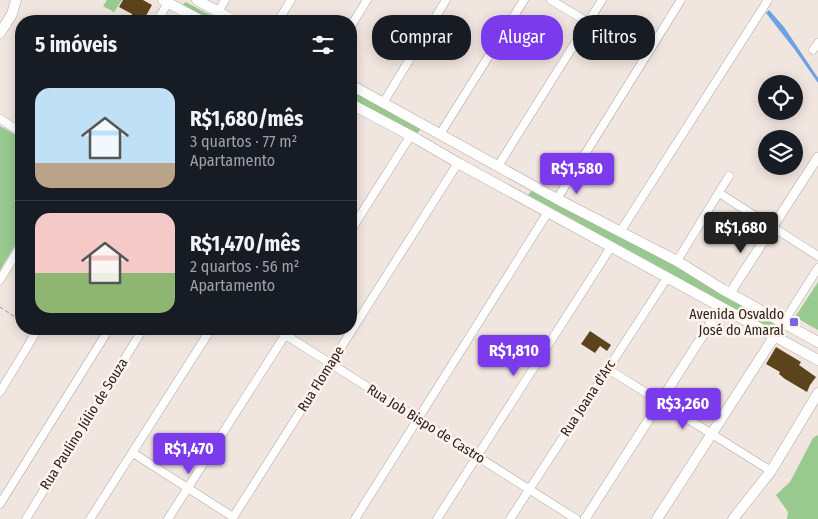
<!DOCTYPE html>
<html lang="pt">
<meta charset="utf-8">
<style>
:root{--surface:#171b24;--page:#242831;--text:#f1f3f6;--muted:#9ea1a6;--line:#363941;--accent:#7c3aed}
body{margin:0;font-family:"Fira Sans Condensed",sans-serif;background:var(--page);color:var(--text);height:100vh;display:flex;flex-direction:column;font-size:19px;white-space:nowrap}
*{box-sizing:border-box;margin:0}
p{font-size:16px;color:var(--muted)}
.icon{flex:none;width:28px;height:28px;fill:none;stroke:currentColor;stroke-width:2;stroke-linecap:round;stroke-linejoin:round}
.map{position:relative;flex:1;overflow:hidden}
.panel{position:absolute;left:15px;top:15px;width:342px;height:320px;display:flex;flex-direction:column;background:var(--surface);border-radius:20px;box-shadow:0 2px 12px #0003}
.panel>*{flex:none}
.banner{position:absolute;left:372px;top:15px;width:370px;height:45px;display:flex;gap:10px}
.tools{position:absolute;left:758px;top:75px;display:grid;gap:10px}
.tools a{display:grid;place-items:center;width:45px;height:45px;border-radius:50%;background:var(--surface);box-shadow:0 2px 12px #0003;font-size:25px}
.price{position:absolute;translate:-50% -42px;padding:0 11px;border-radius:5px;background:var(--accent);color:#fff;font-size:16px;line-height:32px;filter:drop-shadow(0 1px 2px #0008)}
.price::after{content:'';position:absolute;left:50%;top:30px;width:15px;height:11px;margin-left:-8px;background:inherit;clip-path:polygon(0 0,100% 0,50% 100%)}
.price.current{background:#222;color:#fff}
ul{padding:0;list-style:none}
li{display:flex;align-items:center;gap:15px;height:125px;padding:0 20px}
li+li{border-top:1px solid var(--line)}
li span{display:grid;place-items:center;flex:none;width:140px;height:100px;border-radius:15px;color:#555}
li>.icon{margin-inline-start:auto}
span .icon{width:60px;height:60px;fill:#fffc;stroke-width:1}
li b{font-size:21px}
h2{display:flex;justify-content:space-between;align-items:center;height:60px;padding:0 20px;font-size:21px}
.tag{padding:0 18px;border-radius:20px;background:var(--surface);box-shadow:0 2px 12px #0003;font-size:18px;line-height:45px}
.tag.current{background:var(--accent);color:#fff}
.map>svg:first-child{display:block}
</style>
<div class="map">
<svg width="818" height="519" viewBox="0 0 818 519">
<rect width="100%" height="100%" fill="#f1e5df"/>
<path fill="#98ca90" d="M107,0h15l-8,12 -11,-6z
M186,2l20,11 22,8h-16l-28,-15 -1,-2z
M351,89l71,38 -5,7 -66,-35z
M0,126l21,12v97l-21,35z
M534,188l252,139 -12,3 -246,-135z
M818,282v48l-23,-13z
M818,435v84h-31l1,-7 -12,-17 14,-13 23,-44z"/>
<path fill="#6da1e1" d="M769,10l15,17 34,51v5l-23,-33 -29,-37z"/>
<path fill="#5b441b" d="M123,0h20l9,5 -9,16h-6l-6,-3 1,-4 -13,-7z
M590,331l21,14 -4,6 -7,-5 -5,7 -14,-9z
M776,347l25,15 -2,3 17,12 -6,8 -3,7 -22,-13 -6,-5 1,-2 -14,-8z"/>
<g fill="none" stroke-linecap="round" stroke-linejoin="round">
<g stroke="#b2a7a0" stroke-width="9">
<path id="minor" d="M551,0l65,39
M218,12l7,-12
M157,21l11,-18
M278,21l13,-21
M351,26l16,-26
M813,50l5,-7
M383,103l63,-103
M0,119l21,13
M440,134l84,-134
M498,166l104,-166
M719,193l99,63
M557,199l124,-199
M351,230l60,-95
M620,232l148,-232
M677,261l52,-85
M0,280l21,-35
M783,323l35,-55
M276,329l300,190
M608,369l163,102
M0,392l38,-63
M133,453l100,64
M0,504l109,-175
M26,519l117,-190
M90,519l121,-190
M168,519l121,-190
M232,519l226,-356
M355,519l193,-307
M437,519l174,-272
M510,519l157,-241"/>
</g>
<g stroke="#b2a7a0" stroke-width="10">
<path id="tertiary" d="M730,293l88,-136
M585,519l136,-212"/>
</g>
<g stroke="#b2a7a0" stroke-width="11">
<path id="secondary" d="M163,0l39,21
M197,0l38,21
M0,33l12,-19 4,-14
M351,85l206,114 120,62 45,28 96,53
M351,104l66,35 41,24 360,197
M657,519l115,-179 7,-9
M733,519l38,-48 47,-78"/>
</g>
<path stroke="#a79d99" stroke-width="1" stroke-dasharray="4 2.5" stroke-linecap="butt" d="M0,307l21,14"/>
<use href="#minor" stroke="#fff" stroke-width="8"/>
<use href="#tertiary" stroke="#fff" stroke-width="9"/>
<use href="#secondary" stroke="#fff" stroke-width="10"/>
</g>
<rect fill="#7767e2" stroke="#fff3ec" stroke-width="2" x="789" y="317" width="10" height="10" rx="2.5"/>
<g text-anchor="middle" dominant-baseline="central" stroke-width="5" stroke-linejoin="round" paint-order="stroke">
<g font-size="14" fill="#272220" stroke="#fff3ec" text-anchor="end">
<text x="784" y="314">Avenida Osvaldo<tspan x="784" dy="16">José do Amaral</tspan></text>
</g>
<g font-size="14" fill="#272220" stroke="#fff3ec">
<text transform="translate(321 379) rotate(-58)">Rua Flomape</text>
<text transform="translate(588 398) rotate(-57)">Rua Joana d'Arc</text>
<text transform="translate(84 424) rotate(-58)">Rua Paulino Júlio de Souza</text>
<text transform="translate(426 424) rotate(32)">Rua Job Bispo de Castro</text>
</g>
</g>
</svg>
<div class="tools">
<a><svg class="icon" aria-label="locate" viewBox="0 0 24 24"><circle cx="12" cy="12" r="6"/><path d="M12 2v4M12 18v4M2 12h4M18 12h4"/></svg></a>
<a><svg class="icon" aria-label="layers" viewBox="0 0 24 24"><path d="M12 4l9 5-9 5-9-5zM3 14l9 5 9-5"/></svg></a>
</div>
<b class="price" style="left:577px;top:195px">R$1,580</b>
<b class="price current" style="left:741px;top:254px">R$1,680</b>
<b class="price" style="left:514px;top:377px">R$1,810</b>
<b class="price" style="left:683px;top:430px">R$3,260</b>
<b class="price" style="left:189px;top:475px">R$1,470</b>
<div class="banner">
<a class="tag">Comprar</a>
<a class="tag current">Alugar</a>
<a class="tag">Filtros</a>
</div>
<section class="panel">
<h2>5 imóveis<svg class="icon" aria-label="filters" viewBox="0 0 24 24"><path d="M4 7h16M4 17h16"/><circle cx="9" cy="7" r="2"/><circle cx="15" cy="17" r="2"/></svg></h2>
<ul>
<li><span style="background:linear-gradient(#bfe0f5 75%,#b9a48a 0)"><svg class="icon" aria-label="home" viewBox="0 0 24 24"><path d="M3 11l9-7 9 7M6 9v11h12V9"/></svg></span><div><b>R$1,680/mês</b><p>3 quartos · 77 m²</p><p>Apartamento</p></div></li>
<li><span style="background:linear-gradient(#f6c9c9 60%,#8fb573 0)"><svg class="icon" aria-label="home" viewBox="0 0 24 24"><path d="M3 11l9-7 9 7M6 9v11h12V9"/></svg></span><div><b>R$1,470/mês</b><p>2 quartos · 56 m²</p><p>Apartamento</p></div></li>
</ul>
</section>
</div>
